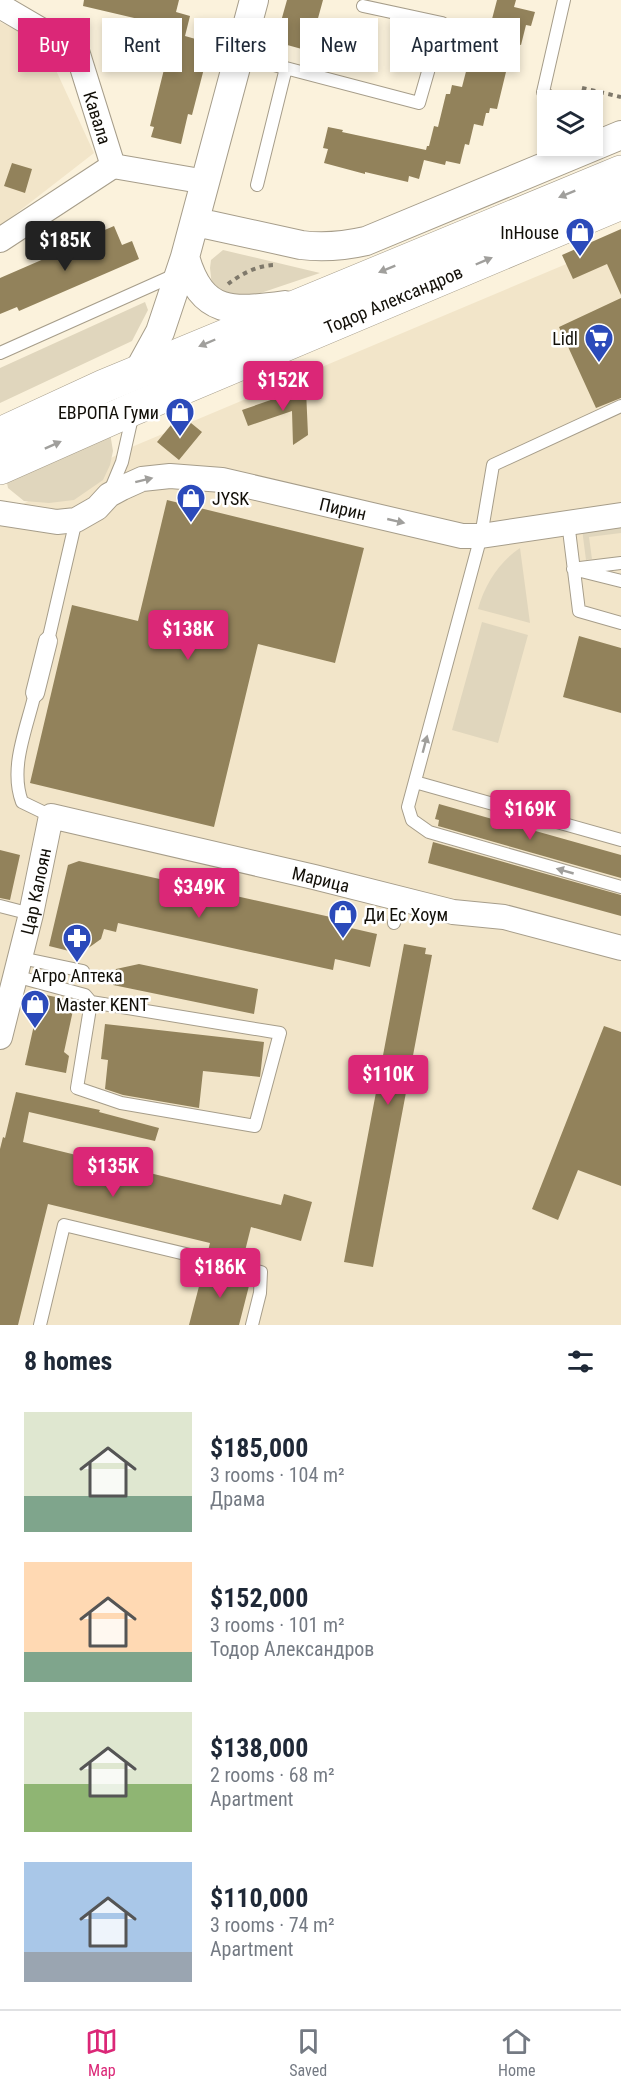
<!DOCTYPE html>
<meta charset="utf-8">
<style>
:root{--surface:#fff;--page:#f6f6f7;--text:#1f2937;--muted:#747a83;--line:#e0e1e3;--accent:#db2777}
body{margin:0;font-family:"Roboto Condensed",sans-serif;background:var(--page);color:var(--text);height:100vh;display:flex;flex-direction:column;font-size:22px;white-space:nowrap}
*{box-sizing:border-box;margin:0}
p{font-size:20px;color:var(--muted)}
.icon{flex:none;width:33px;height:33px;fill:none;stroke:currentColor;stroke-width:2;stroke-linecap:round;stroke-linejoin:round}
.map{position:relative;height:1325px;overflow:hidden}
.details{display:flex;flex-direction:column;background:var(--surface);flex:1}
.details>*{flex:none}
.guide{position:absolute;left:18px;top:18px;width:585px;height:54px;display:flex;gap:12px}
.controls{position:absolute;left:537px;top:90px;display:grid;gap:12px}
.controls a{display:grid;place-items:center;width:66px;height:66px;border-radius:0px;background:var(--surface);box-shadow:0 3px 9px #0003;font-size:30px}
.price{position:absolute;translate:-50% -51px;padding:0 14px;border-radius:6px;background:var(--accent);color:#fff;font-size:20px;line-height:39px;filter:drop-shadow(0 2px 3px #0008)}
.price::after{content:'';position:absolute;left:50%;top:36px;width:18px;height:14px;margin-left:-9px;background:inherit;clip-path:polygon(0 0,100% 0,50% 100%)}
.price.selected{background:#222;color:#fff}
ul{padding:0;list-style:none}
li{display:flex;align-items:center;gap:18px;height:150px;padding:0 24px}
li span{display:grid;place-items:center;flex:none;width:168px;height:120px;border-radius:0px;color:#555}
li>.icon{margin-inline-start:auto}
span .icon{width:72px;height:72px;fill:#fffc;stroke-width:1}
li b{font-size:26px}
h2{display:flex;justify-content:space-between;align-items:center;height:72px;padding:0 24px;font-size:26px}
.tag{padding:0 21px;border-radius:0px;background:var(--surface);box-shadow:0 3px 9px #0003;font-size:21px;line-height:54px}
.tag.selected{background:var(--accent);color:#fff}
.menu{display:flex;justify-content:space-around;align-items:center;height:84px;border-top:2px solid var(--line);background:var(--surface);font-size:16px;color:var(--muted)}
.menu a{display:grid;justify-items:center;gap:3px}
.menu .selected{color:var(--accent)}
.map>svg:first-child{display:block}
</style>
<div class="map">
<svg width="621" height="1325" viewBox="0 0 621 1325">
<rect width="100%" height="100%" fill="#fbf2dc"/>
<path fill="#f2e5c9" d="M0,22l43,20 51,111 -94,73z
M621,241v1084h-621v-809l134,-70z"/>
<path fill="#e0d6bd" d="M223,250l97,23 -80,27 -28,-14 -2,-18 1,-8z
M145,302l3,8 -16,31 -132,62v-35z
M110,433l3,18 -3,14 -7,15 -29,20 -25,3 -25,-2 -16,-13 -2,-10z
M621,525v8l-32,4 3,22 -6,1 -4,-31z
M520,548l10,75 -52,-14c7,-25 21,-47 42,-61z
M482,622l46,13 -30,108 -46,-13z"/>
<path fill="#92825b" d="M84,0h95l-3,12 14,4 -5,20 21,6 -2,10 4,1 -16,62 -4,-1 -7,30 -30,-7 3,-10 -4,-1 23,-93 -26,-8v-4l-64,-15z
M287,0h36l-14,51 -29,-8 2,-10 -4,-1z
M497,0h19l-2,7 21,5 -4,14 -5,-1 -5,20 -8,-2 -16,66 -7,-1 -1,5h-3l-3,13 -9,-2 -5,21 -4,-1 -5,20 -14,-3 -1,4 -21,-5 -5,19 -10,-3 -1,6 -43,-10v2l-41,-11 4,-14 -5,-1 5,-21 15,3 -1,2 84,18 1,-4h2l5,-20 4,1 8,-33h4l2,-9 10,2 8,-31 4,1 5,-21 8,2z
M350,45l24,6 -5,21 -23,-6z
M12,163l20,6 -7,24 -21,-7z
M114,226l8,19 10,-4 7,18 -120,52 -2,-4 -17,7v-36l53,-23 1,4 48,-22 -2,-5z
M621,229v66l-14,-31 -34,15 -11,-24z
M621,298v100l-25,10 -37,-81z
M291,390h15l2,45 -15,10 -1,-34 -44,15 -6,-16 49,-17z
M180,414l22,18 -23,28 -22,-18z
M167,500l197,48 -29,115 -77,-19 -44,183 -184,-44 42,-178 66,16z
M579,636l42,12v65l-58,-16z
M439,804l182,51v23l-183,-52 1,-6 -4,-1z
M433,842l188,53v21l-193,-53z
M0,850l20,5 -10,45 -10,-2z
M79,861l265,59 -2,6 35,8 -7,33 -35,-8 -2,11 -215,-47 -2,9 -12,-3 -3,10 -14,10 -18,2 -20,-5 19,-81z
M404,944l22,4 -1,6 7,1 -59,312 -29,-5z
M139,964l119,25 -4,25 -141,-29 3,-16z
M41,994l34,7 -11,51 5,4 -3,17 -41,-8z
M105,1024l159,18 -4,35 -57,-6 -4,37 -76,-13 -18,-6 3,-29 -7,-1z
M604,1026l17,6v154l-43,-16 -20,50 -26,-11z
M16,1092l84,18 -1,2 60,16 -4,13 -126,-29 -6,30 258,63 3,-11 28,8 -11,39 -50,-14 -8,32 -35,-8 2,-8 -162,-39 -30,121h-18v-176l3,-12 2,1z
M204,1267l47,11 -12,47h-50z"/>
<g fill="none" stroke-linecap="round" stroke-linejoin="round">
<g stroke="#a69d8a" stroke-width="14">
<path id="service" d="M240,56l179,47 23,-80 -79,-17
M554,100l-11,-8 21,-92
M257,185l29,-117
M0,353l177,-79
M621,406l-128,59 -12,71 -73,271 4,13 17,12 192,55
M110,491l12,-29 11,-49
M568,522l11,89 42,12
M580,568l41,-5
M573,569l48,12
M48,641l28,-121
M35,693c-8,35 -26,74 -13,109l29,14
M415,782l206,58
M0,906l31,8
M394,923l7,-25
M21,958l62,13
M15,976l70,19 6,7 189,31 -25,93 -134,-23 -44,-15 14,-86
M40,1325l24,-100 197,47 -1,21 -8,32"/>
</g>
<g stroke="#a69d8a" stroke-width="20">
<path id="pedestrian" d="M35,693l13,-52"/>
</g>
<g stroke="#a69d8a" stroke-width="26">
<g id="minor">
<path id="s1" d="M0,6l77,45 36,115"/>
<path d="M113,166l93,16"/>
<path d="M0,240l113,-74"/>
<path id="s2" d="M0,513l57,9 19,-2 21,-12 12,-13 13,-7 20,-9 28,-3 52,4 240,56h19l140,-21"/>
<path id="s3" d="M0,1037l31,-123 20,-98 263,61 139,35 51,5 117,31"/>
</g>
</g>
<g stroke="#a69d8a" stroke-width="30">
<path id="tertiary" d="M196,222l105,23c23,3 43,1 65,-4l255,-106
M185,257c17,59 48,55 100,48
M138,372l22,-40 25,-75 69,-257"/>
</g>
<g stroke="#a69d8a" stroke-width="34">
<g id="primary">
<path d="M0,434l104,-48 517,-214"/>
<path id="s4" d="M0,468l133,-59 488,-206"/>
</g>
</g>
<path stroke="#7f796b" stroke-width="4" stroke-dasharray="4.5 4.5" stroke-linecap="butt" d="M582,88l39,9
M228,284c13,-10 30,-19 47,-19"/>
<use href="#service" stroke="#fff" stroke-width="12"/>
<use href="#pedestrian" stroke="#fff" stroke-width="18"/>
<use href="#minor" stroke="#fff" stroke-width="24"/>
<use href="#tertiary" stroke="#fff" stroke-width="28"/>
<use href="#primary" stroke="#fff" stroke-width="33"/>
</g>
<defs><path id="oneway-solid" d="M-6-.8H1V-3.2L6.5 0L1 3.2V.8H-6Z" transform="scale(1.5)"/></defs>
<g fill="#a09f9c">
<use href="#oneway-solid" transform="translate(567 194) rotate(158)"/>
<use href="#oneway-solid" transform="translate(484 261) rotate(-23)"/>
<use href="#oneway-solid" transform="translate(387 269) rotate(158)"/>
<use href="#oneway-solid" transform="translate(207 343) rotate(157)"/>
<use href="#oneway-solid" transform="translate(53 445) rotate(-24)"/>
<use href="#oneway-solid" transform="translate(144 480) rotate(-14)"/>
<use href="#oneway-solid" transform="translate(396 521) rotate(13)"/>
<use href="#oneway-solid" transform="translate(425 744) rotate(-75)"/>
<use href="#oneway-solid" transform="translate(565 871) rotate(-164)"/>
</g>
<defs>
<g id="shop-pin" transform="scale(1.5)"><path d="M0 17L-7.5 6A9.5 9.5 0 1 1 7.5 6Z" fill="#2b4aba" stroke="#fff"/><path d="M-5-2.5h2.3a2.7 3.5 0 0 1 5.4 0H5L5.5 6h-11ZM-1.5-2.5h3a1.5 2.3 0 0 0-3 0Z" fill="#fff"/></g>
<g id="supermarket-pin" transform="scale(1.5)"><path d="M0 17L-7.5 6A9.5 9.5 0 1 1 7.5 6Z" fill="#2b4aba" stroke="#fff"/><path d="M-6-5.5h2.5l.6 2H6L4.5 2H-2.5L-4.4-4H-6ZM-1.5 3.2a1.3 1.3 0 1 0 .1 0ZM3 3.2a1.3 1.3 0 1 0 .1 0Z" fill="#fff"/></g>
<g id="pharmacy-pin" transform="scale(1.5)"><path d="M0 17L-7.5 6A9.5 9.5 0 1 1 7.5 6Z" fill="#2b4aba" stroke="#fff"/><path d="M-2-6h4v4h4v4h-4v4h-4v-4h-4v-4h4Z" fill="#fff"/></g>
</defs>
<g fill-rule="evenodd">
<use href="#shop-pin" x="580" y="232"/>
<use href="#supermarket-pin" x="599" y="338"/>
<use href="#shop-pin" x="180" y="412"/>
<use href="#shop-pin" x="191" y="498"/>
<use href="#shop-pin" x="343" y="914"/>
<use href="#pharmacy-pin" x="77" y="938"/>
<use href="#shop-pin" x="35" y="1004"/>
</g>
<g text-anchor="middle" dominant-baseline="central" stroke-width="5" stroke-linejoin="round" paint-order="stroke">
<g font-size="18" fill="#120f08" stroke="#fff">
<text stroke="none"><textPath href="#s1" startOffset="159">Кавала</textPath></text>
<text stroke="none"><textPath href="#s4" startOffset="428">Тодор Александров</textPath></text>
<text stroke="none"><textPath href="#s2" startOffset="360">Пирин</textPath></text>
<text stroke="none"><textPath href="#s3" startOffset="504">Марица</textPath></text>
<text stroke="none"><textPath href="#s3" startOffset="150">Цар Калоян</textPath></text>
</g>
<g font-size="18" fill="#120f08" stroke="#fff" text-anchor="end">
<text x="559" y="232">InHouse</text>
<text x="578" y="338">Lidl</text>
<text x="159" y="412">ЕВРОПА Гуми</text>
<text x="212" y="498" text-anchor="start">JYSK</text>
<text x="364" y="914" text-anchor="start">Ди Ес Хоум</text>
<text x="77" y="975" text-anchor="middle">Агро Аптека</text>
<text x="56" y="1004" text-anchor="start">Master KENT</text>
</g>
</g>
</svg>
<div class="controls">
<a><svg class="icon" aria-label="layers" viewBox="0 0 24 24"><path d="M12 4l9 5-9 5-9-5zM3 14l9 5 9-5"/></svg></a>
</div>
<b class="price selected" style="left:65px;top:272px">$185K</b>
<b class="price" style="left:283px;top:412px">$152K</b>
<b class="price" style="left:188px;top:661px">$138K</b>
<b class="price" style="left:530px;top:841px">$169K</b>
<b class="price" style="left:199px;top:919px">$349K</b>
<b class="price" style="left:388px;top:1106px">$110K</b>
<b class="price" style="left:113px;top:1198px">$135K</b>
<b class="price" style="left:220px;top:1299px">$186K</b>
<div class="guide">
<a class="tag selected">Buy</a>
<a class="tag">Rent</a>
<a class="tag">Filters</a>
<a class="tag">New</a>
<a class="tag">Apartment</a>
</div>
</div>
<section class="details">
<h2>8 homes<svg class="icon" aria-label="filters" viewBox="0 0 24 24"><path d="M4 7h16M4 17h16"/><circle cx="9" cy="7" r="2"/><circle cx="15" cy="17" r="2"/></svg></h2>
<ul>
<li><span style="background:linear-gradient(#dfe7d0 70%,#7fa58c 0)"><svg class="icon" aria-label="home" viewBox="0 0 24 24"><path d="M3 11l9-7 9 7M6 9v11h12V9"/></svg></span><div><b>$185,000</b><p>3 rooms · 104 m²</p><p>Драма</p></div></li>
<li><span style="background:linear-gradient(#ffd9b3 75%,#7fa58c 0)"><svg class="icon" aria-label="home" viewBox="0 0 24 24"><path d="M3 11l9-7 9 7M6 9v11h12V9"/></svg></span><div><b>$152,000</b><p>3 rooms · 101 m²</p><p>Тодор Александров</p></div></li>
<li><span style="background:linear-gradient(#dfe7d0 60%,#8fb573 0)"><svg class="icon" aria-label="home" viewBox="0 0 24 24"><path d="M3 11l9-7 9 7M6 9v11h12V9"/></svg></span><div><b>$138,000</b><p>2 rooms · 68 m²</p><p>Apartment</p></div></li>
<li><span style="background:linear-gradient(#a9c7e8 75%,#9aa5b1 0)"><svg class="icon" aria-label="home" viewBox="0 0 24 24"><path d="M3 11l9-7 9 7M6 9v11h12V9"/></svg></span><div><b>$110,000</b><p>3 rooms · 74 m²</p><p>Apartment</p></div></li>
</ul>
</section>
<nav class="menu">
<a class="selected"><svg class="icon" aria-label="map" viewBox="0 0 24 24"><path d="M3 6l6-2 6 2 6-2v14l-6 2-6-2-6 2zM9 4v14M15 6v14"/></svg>Map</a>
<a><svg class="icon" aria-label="saved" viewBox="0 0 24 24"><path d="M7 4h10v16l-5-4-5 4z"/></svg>Saved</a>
<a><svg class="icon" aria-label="home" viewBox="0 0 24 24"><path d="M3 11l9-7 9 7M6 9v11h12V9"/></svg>Home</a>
</nav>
